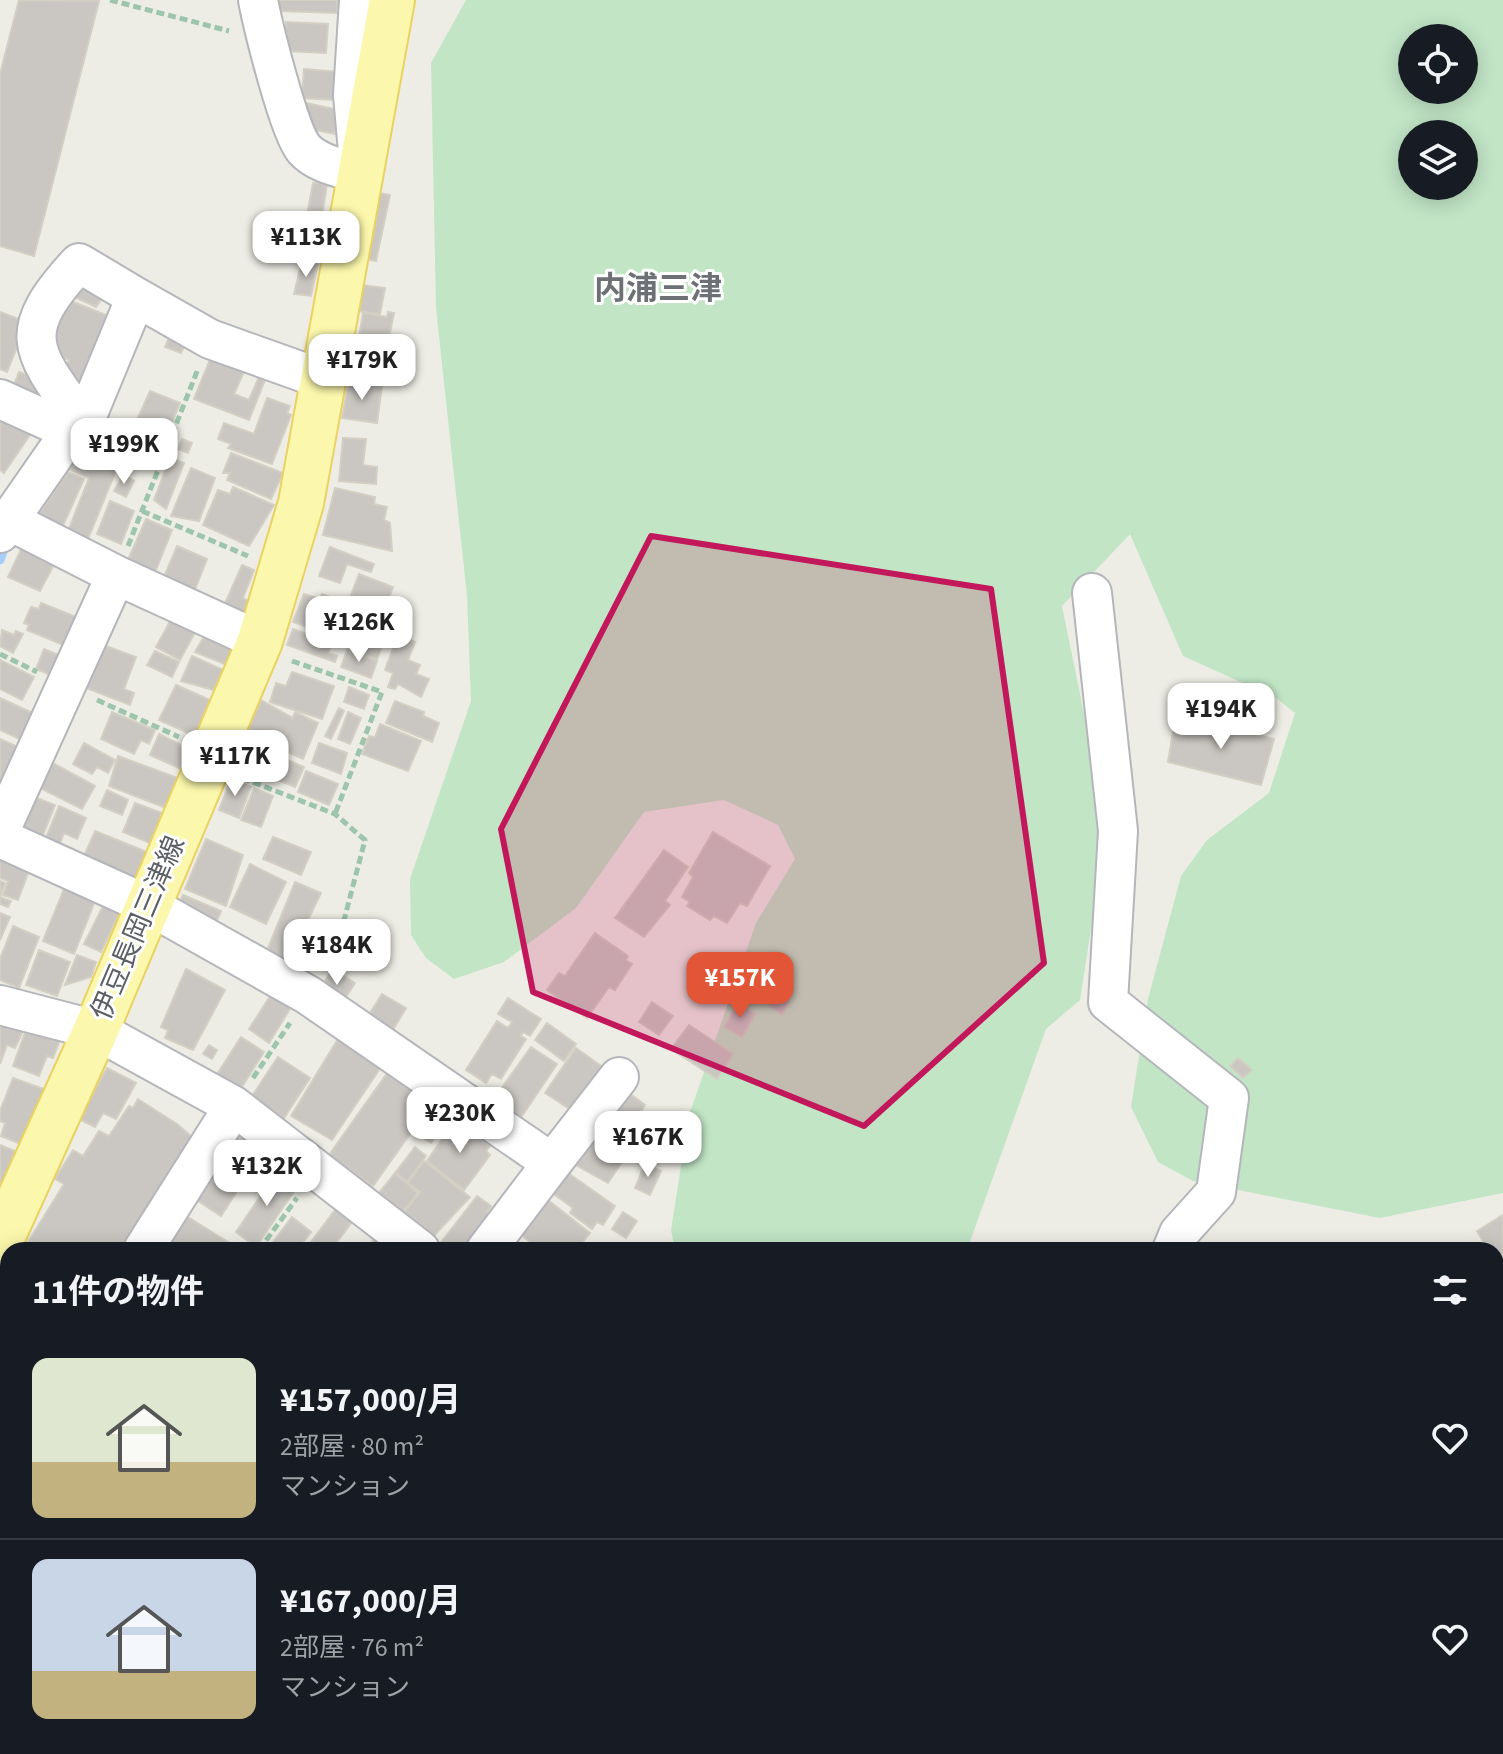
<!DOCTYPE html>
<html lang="ja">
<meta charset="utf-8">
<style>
:root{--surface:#171b24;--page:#20242c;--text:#f1f3f6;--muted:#9ea1a6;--line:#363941;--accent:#e25637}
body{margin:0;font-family:"Source Sans 3","Noto Sans JP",sans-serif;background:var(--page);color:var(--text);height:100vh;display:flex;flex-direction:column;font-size:30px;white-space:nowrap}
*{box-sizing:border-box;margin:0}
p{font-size:26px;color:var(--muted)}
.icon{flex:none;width:44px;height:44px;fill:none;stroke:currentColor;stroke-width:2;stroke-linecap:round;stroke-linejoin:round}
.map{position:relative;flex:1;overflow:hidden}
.sheet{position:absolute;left:0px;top:1242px;width:1504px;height:512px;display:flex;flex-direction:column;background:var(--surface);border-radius:24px 24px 0 0;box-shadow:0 4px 20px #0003}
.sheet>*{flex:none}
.fabs{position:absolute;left:1398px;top:24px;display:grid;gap:16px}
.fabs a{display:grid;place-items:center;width:80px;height:80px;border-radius:50%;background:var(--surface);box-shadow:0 4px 20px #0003;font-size:40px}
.price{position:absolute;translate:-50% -68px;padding:0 18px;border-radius:16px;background:#fff;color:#222;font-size:26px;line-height:52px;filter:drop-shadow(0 2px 4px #0008)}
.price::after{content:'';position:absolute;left:50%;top:48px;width:24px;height:18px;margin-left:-12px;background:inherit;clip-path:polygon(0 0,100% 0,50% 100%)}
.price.selected{background:var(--accent);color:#fff}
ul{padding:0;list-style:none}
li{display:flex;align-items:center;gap:24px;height:200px;padding:0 32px}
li+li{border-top:2px solid var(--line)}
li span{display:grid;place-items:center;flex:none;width:224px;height:160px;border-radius:16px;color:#555}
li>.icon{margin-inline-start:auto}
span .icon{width:96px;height:96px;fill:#fffc;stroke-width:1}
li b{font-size:34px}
h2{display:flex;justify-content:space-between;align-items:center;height:96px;padding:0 32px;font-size:34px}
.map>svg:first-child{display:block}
</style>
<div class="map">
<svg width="1503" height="1754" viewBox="0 0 1503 1754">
<rect width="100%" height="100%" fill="#eeede5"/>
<path fill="#c2e5c6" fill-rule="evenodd" d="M466,0h1037v1193l-123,25 -187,-37 -35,-19 -27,-55 17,-108 33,-123 26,-36 62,-47 26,-80 -19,-15 -93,-42 -53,-122 -68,72 45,220 -27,174 -34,29 -79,221h-292l-4,-20 18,-115 67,-192 39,-64 -17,-34 -54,-25 -80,12 -68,96 -72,54 -50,17 -28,-21 -15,-23 -1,-56 61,-178 -4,-105 -31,-288 -5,-245zM1412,38h52v52h-52zM1412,134h52v52h-52z"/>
<path fill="#a7cefb" d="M0,1359l8,6v381h142l8,8h-158z"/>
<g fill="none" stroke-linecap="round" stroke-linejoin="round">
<path stroke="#a7cefb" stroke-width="9" d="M0,560l7,-20
M1496,1429l7,-3
M1208,1754l6,-8"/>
</g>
<path fill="#cac7c2" stroke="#d3cfc3" stroke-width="2" d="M19,0l80,1 -65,255 -34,-10v-172z
M279,0h58v13l-58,-2z
M286,22l42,2 -2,29 -41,-2z
M304,69l35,3 -3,28 -34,-2z
M306,103l33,7 -4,24 -34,-7z
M313,183l14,1 -11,71 -16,-2z
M379,193l11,2 -14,66 -10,-2z
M302,261l16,2 -7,33 -17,-2z
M85,275l18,22 -7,10 -28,-13z
M362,285l23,3 -5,26 -23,-3z
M61,297l60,24 -33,63 -26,-10 7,-14 -21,-9z
M0,312l27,10 -20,50 -7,-3z
M388,312l6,1 -7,34 5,1 -3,19 -7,-1v5l-28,-4 9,-54 24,4z
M174,326l16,7 -9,20 -16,-6z
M213,352l34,13 -13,29 15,6 12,-28 6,3 -18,45 -55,-21z
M19,372l23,8 2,28 -34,-13z
M349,380l33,6 -5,37 -35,-5z
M150,391l30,12 -24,59 -25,-10 3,-9 -6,-3z
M267,398l23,8 -3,7 4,2 -19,49 -44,-16 3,-4 -13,-5 6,-16 30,11z
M0,414l34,15 -30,44 -4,-3z
M92,426l12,5 -2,6 25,10 -9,18 -27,-11 -7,-10z
M343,438l23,1 -3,26 14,2 -1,17 -37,-3z
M182,439l10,4 -4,10 -10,-4z
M231,453l52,20 -12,26 -44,-19 3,-7h-7z
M83,455l34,13 -29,71 -20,-8 21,-53 -21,-9 4,-8 8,3z
M170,458l14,5 -18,46 -12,-9z
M191,468l24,10 -16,43 -28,-5z
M68,472l16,7 -23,51 -26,-10z
M123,475l11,6 -8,16 -12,-6z
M233,487l41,18 -25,41 -46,-21 15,-35 12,4z
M335,488l40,9 -1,7 13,3 -3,13 6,3 2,28 -69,-16z
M110,501l24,10 -13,33 -24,-10z
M146,519l26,11 -20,50 -28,-11z
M24,543l33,16 -17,32 -32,-14z
M177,546l30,13 -15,38 -31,-13z
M330,547l44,17 -3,8 -24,-8 -7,19 -21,-7z
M242,565l12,5 -11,28 7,4 -10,21 -20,-8z
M359,574l34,13 -8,21 -34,-13z
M304,594l16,5 2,-5 38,14 -12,34 -55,-20z
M41,603l43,17 -11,29 -46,-19 2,-5 -5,-2 7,-16 8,2z
M364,610l28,10 -15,39 -20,-7 6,-15 -5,-1 1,-10z
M174,614l24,13 -18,33 -24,-13z
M209,628l28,11 -10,26 -32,-13z
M293,629l39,14 -4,10 9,3 -2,6 -48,-17z
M2,630l12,5 2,-4 7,3 -10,19 -13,-7z
M398,635l17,7 -7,18 12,5 -4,9 13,5 -8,18 -23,-13 -3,5 -7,-2 5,-14 -8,-3z
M95,642l41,15 -12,32 10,4 -4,12 -49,-19z
M44,649l19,8 -8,20 -19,-8z
M347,650l30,11 -6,17 -30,-11z
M155,651l24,11 -7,15 -25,-12z
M192,656l31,14 -9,20 -33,-9z
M0,660l34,17 -12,23 -22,-11z
M292,672l42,14 -12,33 -52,-17 6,-19 10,3z
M176,685l34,15 -15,36 -36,-16z
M349,687l20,8 -5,14 -20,-7z
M0,698l37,17 -13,26 -24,-11z
M261,700l32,18 2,-6 23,11 -15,36 -57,-25z
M395,701l29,11 -1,4 16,7 -7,19 -46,-19z
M339,708l5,3 -13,28 -6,-3z
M112,712l43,18 -6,14 -8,-4 -7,14 -33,-15z
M348,712l13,6 -11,26 -12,-5z
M1189,717l85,22 -13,46 -93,-23 5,-30 10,2z
M380,724l41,17 -13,30 -46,-17 7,-18 6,1z
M159,734l30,15 -8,20 -31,-14z
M0,739l18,8 -18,57z
M244,742l60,25 -9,20 -59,-24z
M84,743l31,17 -7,13 -11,-6 -5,7 -19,-10z
M319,743l28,10 -6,21 -29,-11z
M118,756l60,22 -12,30 -57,-22z
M49,761l46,25 -13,23 -46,-23z
M306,771l32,13 -9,21 -31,-13z
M231,779l20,8 -12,31 -20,-8z
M254,788l19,8 -12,31 -20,-7z
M107,790l21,10 -6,15 -22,-9z
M29,795l26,10 -12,30 -26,-11z
M135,803l27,10 -12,30 -27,-11z
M59,806l27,12 -9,21 -13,-6 -5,13 -14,-6z
M95,831l52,21 -13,29 -50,-25z
M713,832l57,34 -23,40 -7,-3 -13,20 -13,-7 -4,4 -23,-14 3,-4 -8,-5 11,-20 -4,-4z
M273,837l38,15 -10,23 -38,-16z
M206,839l37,16 -17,51 -41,-17z
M664,850l24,17 -23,34 5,4 -26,32 -29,-19z
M0,858l31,7 -13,35 -15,-5 5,-14 -8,-3z
M250,864l36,18 -20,42 -36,-17z
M0,881l5,2 -5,14 11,4 -3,6 -8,-3z
M295,882l26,11 -33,69 -22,-9z
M66,884l31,12 -23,58 -31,-13z
M183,895l38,16 -6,14 -38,-16z
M103,906l16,8 -18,38 -17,-8z
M0,913l10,4 -10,23z
M13,926l26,11 -20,51 -19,-8v-21z
M595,933l33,23 -2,4 6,4 -17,26 -6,-3 -22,31 -40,-28 12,-17 6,3z
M39,950l31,12 -13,34 -31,-11z
M77,955l19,7 -5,15 -26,8z
M739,963l23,12 -3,7 8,4 -5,11 -8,-4 -4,7 -22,-11 4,-9 -5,-3 5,-12 5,2z
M186,969l39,21 -32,60 -28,-12 3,-8 -7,-3z
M333,969l22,14 -15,23 -22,-15z
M274,990l19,14 -24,39 -20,-14z
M382,994l24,14 -13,22 -25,-14z
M776,994l13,8 -7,12 -14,-9z
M508,998l33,21 -11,17 -7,-4 -2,4 5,3 -25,40 -9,-5 -6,9 -20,-13 31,-49 11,7 4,-6 -14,-8z
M652,1002l21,14 -14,19 -20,-13z
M738,1003l17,11 -13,23 -18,-10z
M0,1022l23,9 -8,17 -8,-3 -7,19z
M547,1023l29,21 -12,17 -29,-21z
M689,1025l44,29 -16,25 -46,-30z
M26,1030l33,12 -6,16 -6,-2 -8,20 -26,-10z
M241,1037l23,15 -24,38 -24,-14z
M338,1039l43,28 -49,73 -41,-24z
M209,1045l8,5 -5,9 -9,-5z
M531,1047l26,17 -37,55 -27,-19z
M576,1048l28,20 -30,44 -29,-19z
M278,1057l32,21 -26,40 -32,-22z
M1238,1058l14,12 -9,8 -13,-12z
M107,1068l29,15 -20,36 -13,-6 -8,14 -16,-8z
M388,1072l44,31 -59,83 -44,-31z
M13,1078l31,11 -21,56 -22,-9 4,-13 -5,-2v-10z
M625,1090l20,15 -4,6 20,15 -21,30 -41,-28z
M138,1099l39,25 14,12 -3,7 4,3 -67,104h-102l41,-66 -9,-5 18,-29 10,6 16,-25 10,5 20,-30 4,2z
M432,1114l13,9 -14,20 -14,-9z
M455,1120l35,26 -4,5 4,4 -26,35 -37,-29z
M233,1129l20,15 -23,34 -21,-13z
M595,1135l31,21 -18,27 -36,-20z
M0,1145l15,6 -15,38z
M415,1147l11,9 -19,26 -11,-10z
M424,1161l46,36 -40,43 -30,-22 20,-26 -12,-9z
M645,1164l16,7 -11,24 -15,-7z
M278,1170l21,14 -43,63 -20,-15z
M395,1173l23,20 -20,24 -23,-19z
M568,1173l47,33 -12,19 -6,-3 -5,7 -22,-16 3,-5 -22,-16z
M206,1174l30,19 -15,23 -29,-19z
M477,1196l14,10 -4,6 7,5 -25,33h-25l-5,-5z
M548,1200l42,33 -14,17h-35l-20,-15z
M335,1210l17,12 -21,28h-26z
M623,1212l14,9 -11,17 -14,-9z
M183,1214l53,33 -2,3h-74z
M1503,1215v149l-7,4v-91l6,-4 -6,-9v-14h-8l-11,-19z
M292,1217l19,15 -14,18h-30z
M375,1238l16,12h-25z
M569,1746h46l-11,8h-36z
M640,1746h57l3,8h-57z
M698,1746h29l-16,8h-9z
M843,1746h25l4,8h-32l-3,-5z"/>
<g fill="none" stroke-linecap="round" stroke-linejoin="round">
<g stroke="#b5b6bb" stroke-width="42">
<path id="minor" d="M258,0c5,26 31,132 46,149 13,15 38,19 56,25l-7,-79 6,-95
M0,399l71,32
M84,423c-53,-72 -71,-89 -5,-160l57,34
M8,520l108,55 144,66
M0,533l71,-102 13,-8 52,-126 74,42 112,40
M1092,593l26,238 -10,171 121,96 -13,94 -37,41 -7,17
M0,831l116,-256
M0,838l148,67 160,90 244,168 -66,87
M0,1005l96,25 138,76 186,144
M552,1163l67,-86
M143,1250l91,-144
M1496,1405l7,-3
M1496,1488l7,3
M221,1746l7,8
M787,1746l3,8
M456,1754l9,-8"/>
</g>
<g stroke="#ebd260" stroke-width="48">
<path id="major" d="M0,1242l96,-212 164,-389 41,-138 91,-503
M0,1304l8,4
M488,1746l7,8"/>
</g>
<path stroke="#9cc5ab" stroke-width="5" stroke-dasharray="8 4" stroke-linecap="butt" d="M110,0l119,31
M142,511l106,45
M128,546l70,-177
M0,654l37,18
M292,661l90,31 -47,122
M97,700l82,37
M242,778l93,36 30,26 -27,103 -14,24
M253,1078l37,-55
M259,1250l38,-52"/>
<use href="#minor" stroke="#fff" stroke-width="38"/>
<use href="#major" stroke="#fbf7ac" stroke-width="44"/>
</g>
<path fill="#c2185b" fill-opacity="0.2" stroke="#c2185b" stroke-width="6" stroke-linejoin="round" d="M651,536l340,53 53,374 -180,163 -331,-134 -32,-163z"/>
<g text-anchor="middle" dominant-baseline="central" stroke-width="6" stroke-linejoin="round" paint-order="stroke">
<g font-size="28" fill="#5c5f64" stroke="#fff">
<text transform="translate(138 928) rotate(-67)">伊豆長岡三津線</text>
</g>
<g font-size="32" font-weight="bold" fill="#6d7176" stroke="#fff">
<text x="658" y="289">内浦三津</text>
</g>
</g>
</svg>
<div class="fabs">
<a><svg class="icon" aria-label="locate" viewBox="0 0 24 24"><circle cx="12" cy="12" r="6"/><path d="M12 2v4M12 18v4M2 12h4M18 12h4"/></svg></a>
<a><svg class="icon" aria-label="layers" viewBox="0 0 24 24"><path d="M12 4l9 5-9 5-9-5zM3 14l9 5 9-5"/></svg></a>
</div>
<b class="price" style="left:306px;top:279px">¥113K</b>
<b class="price" style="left:362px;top:402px">¥179K</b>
<b class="price" style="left:124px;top:486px">¥199K</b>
<b class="price" style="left:359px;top:664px">¥126K</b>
<b class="price" style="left:1221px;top:751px">¥194K</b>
<b class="price" style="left:235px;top:798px">¥117K</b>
<b class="price" style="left:337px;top:987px">¥184K</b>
<b class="price selected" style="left:740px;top:1020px">¥157K</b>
<b class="price" style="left:460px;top:1155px">¥230K</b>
<b class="price" style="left:648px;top:1179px">¥167K</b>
<b class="price" style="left:267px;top:1208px">¥132K</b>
<section class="sheet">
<h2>11件の物件<svg class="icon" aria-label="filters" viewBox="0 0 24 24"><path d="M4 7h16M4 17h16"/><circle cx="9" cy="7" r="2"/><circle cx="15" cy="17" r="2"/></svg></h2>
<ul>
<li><span style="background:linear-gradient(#dfe7d0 65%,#c2b280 0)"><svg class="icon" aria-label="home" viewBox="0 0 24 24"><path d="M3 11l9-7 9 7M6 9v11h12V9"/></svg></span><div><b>¥157,000/月</b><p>2部屋 · 80 m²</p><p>マンション</p></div><svg class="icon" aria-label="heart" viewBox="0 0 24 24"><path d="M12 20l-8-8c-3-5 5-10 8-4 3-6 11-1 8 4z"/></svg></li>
<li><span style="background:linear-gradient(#c9d6e8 70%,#c2b280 0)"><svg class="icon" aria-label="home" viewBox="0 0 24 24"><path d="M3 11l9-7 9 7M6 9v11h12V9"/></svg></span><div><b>¥167,000/月</b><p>2部屋 · 76 m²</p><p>マンション</p></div><svg class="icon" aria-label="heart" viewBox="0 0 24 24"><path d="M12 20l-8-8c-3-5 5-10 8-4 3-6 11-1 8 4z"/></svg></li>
</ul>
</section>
</div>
